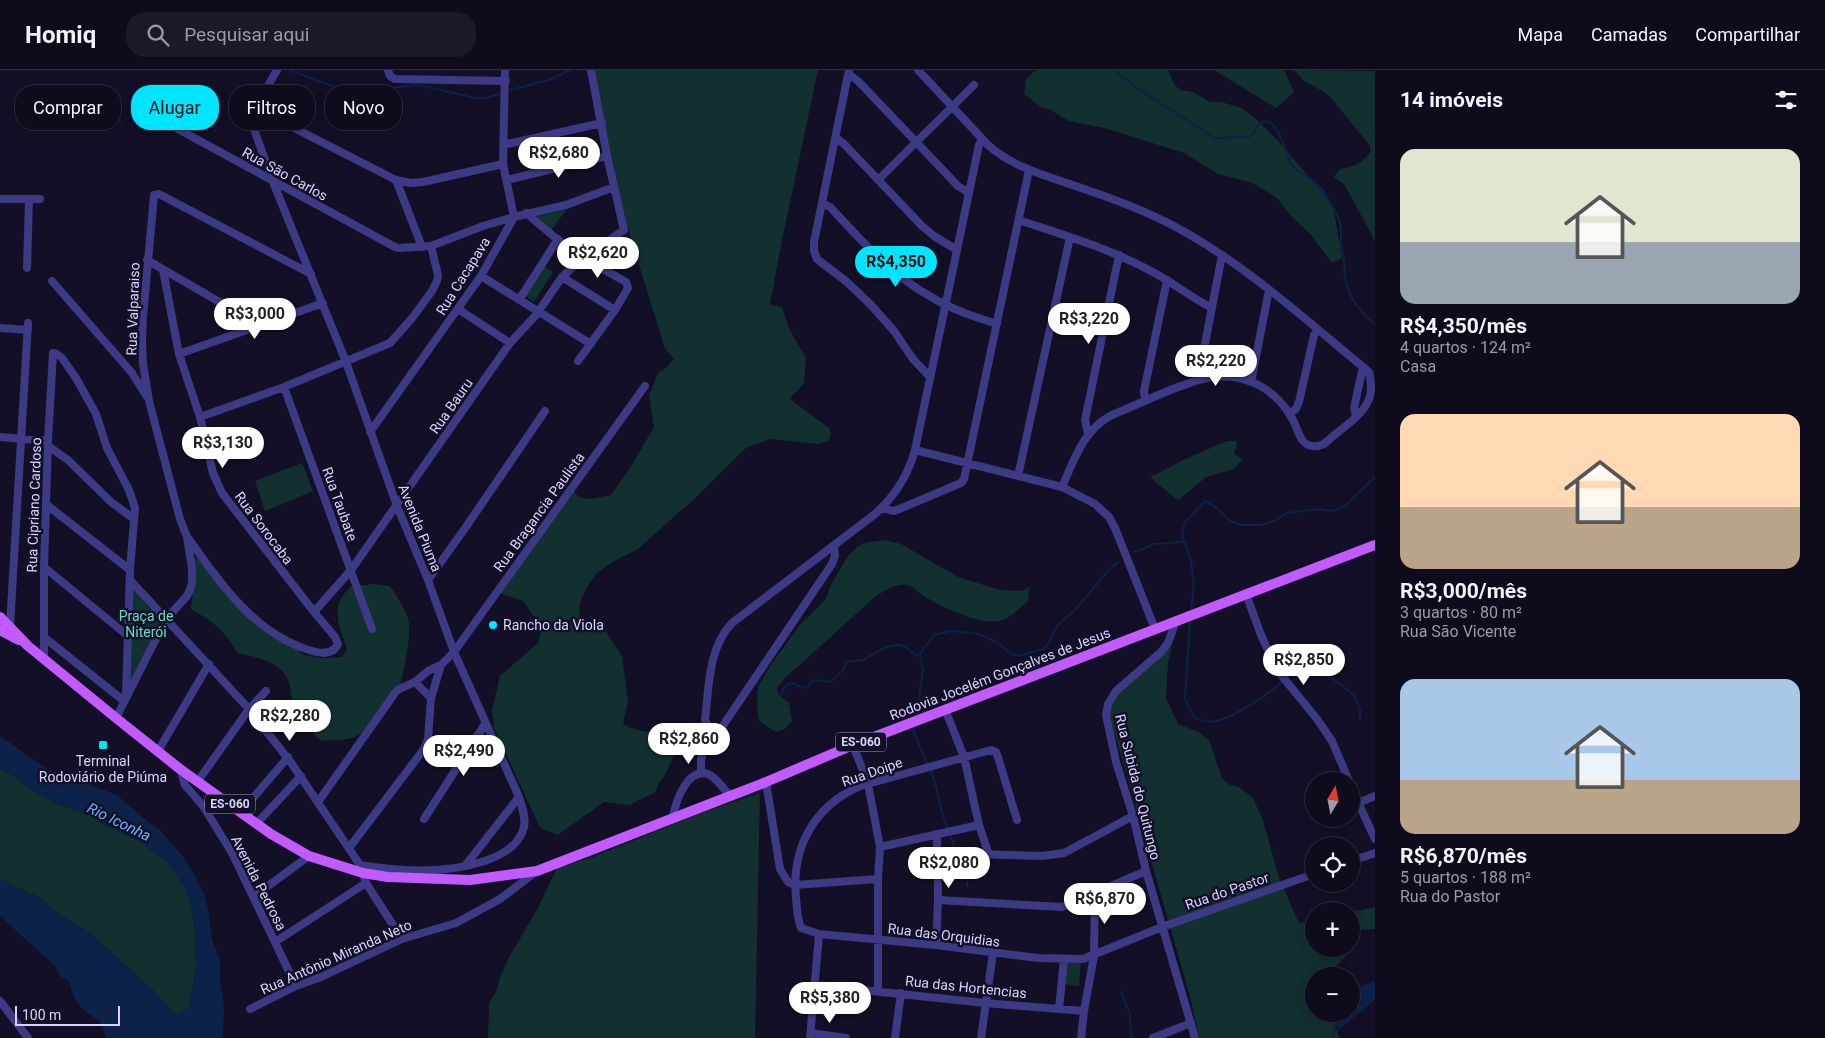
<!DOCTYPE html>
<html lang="pt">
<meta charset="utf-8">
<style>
:root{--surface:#0e0b1c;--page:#1c1929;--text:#f1f3f6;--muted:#9b9ba3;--line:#2e2b3b;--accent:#00e5ff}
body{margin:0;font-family:Roboto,sans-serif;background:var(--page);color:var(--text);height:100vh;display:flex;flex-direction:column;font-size:19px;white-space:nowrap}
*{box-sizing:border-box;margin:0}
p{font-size:16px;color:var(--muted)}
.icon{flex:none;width:28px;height:28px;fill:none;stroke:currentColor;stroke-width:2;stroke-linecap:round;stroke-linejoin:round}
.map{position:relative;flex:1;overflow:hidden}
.panel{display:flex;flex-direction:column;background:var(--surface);width:450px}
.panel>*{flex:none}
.hud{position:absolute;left:15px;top:15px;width:475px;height:45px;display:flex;gap:10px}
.needle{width:32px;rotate:10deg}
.buttons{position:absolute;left:1305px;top:702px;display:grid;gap:10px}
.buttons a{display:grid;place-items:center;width:55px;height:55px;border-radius:50%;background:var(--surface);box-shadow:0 2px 12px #0003,0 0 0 1px var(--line);font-size:25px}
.scale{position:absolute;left:15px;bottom:12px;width:105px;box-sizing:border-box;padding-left:5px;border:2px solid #d9d4ff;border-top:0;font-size:14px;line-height:18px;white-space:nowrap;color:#d9d4ff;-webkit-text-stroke:4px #130f26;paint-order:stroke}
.price{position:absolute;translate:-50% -42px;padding:0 11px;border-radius:18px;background:#fff;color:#222;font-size:16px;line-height:32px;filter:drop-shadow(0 1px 2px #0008)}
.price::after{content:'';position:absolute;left:50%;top:30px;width:15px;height:11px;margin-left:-8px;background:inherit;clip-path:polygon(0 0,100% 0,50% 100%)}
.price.on{background:var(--accent);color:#111}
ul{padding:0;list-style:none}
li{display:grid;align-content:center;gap:10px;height:265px;padding:0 25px}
li span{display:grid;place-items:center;height:155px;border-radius:15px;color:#555}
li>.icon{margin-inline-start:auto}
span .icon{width:90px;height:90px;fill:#fffc;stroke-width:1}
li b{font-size:21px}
h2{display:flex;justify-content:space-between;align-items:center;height:60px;padding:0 25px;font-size:21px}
.pill{padding:0 18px;border-radius:20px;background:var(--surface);box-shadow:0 2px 12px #0003,0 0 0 1px var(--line);font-size:18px;line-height:45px}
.pill.on{background:var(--accent);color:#111}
header{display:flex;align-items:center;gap:30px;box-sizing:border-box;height:70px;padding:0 25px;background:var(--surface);border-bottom:1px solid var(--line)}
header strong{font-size:24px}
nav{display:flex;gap:28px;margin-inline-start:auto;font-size:18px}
.search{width:350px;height:45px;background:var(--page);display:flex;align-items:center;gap:12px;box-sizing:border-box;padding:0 18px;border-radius:20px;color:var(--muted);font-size:19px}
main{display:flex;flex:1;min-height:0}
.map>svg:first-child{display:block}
</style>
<header>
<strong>Homiq</strong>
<div class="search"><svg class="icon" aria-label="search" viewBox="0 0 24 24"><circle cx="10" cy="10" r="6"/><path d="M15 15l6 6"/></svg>Pesquisar aqui</div>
<nav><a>Mapa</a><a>Camadas</a><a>Compartilhar</a></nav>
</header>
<main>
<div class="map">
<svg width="1375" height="968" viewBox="0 0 1375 968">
<rect width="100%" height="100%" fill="#130f26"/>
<path fill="#12302f" d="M590,0h228l-37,175 -11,60 12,2 7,22 17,29 -2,25 -14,16 39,29 2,7 -3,6 -10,3 -47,-5 -25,9 -51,50 -57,51 -24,12 -17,12 -8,11 -8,15 -2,9 1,11 8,5 17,6 17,26 6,44 -5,24c17,10 38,7 55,16 -3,13 -7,24 -13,35 -5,8 -7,7 -9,17l-27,13 -25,-3 -46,33 -18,-7 -46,-100 -2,-18 8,-34 39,-34 2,-15 -18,-26 -26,-9 73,-108 8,13 12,2 21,-4 19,-27 24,-41 -5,-31 9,-23 8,-5 8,-9 -9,-10 -37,-120z
M1036,0h132l6,14 6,6 13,2 17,10h11l21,6 17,14 24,24 25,30 16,14 9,16 9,52 -10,5 -21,-28 -20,-19 -14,-18 -24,-15 -35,-9 -34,-21 -76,-24 -39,-8 -20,-12 -8,-2 -17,-13 2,-15z
M1214,0h70l10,22 -18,16z
M1294,0l81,1v170l-31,-57 -10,-7 6,-8c15,-2 22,-6 31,-18l-1,-5 -37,-46 -9,-8 -20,-11z
M567,139l-18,24 -21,-14z
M541,195l12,7 -19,30 -12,-8z
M1227,371h9l1,4 -3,9 9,5 -9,10 -28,8 -28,23 -23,-18 -4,-5 34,-18z
M302,393l11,28 -48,20 -10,-30z
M885,470l16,4 57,33 42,13 21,1 8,-4 -1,14c-8,7 -18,18 -28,20 -21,4 -59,-14 -76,-25 -6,-3 -9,-9 -16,-11 -12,-2 -22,5 -32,11l-92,83 -7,9 1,6 11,9 3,18 -7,8 -9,3 -17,-11 -2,-14 1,-20 12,-21 29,-40 26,-26 7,-17 16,-27 9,-9 7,-4z
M190,484l15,9 63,65 36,27 18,3 20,-1 5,-7c-4,-14 -15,-36 -6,-51 2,-4 6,-9 10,-13l23,-2 16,2c7,11 17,24 19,37 2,11 -5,51 -9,61 -4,7 -32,44 -38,49 -16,10 -25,5 -41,8l-29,-26 -4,-9 4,-7c-1,-7 -2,-17 -6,-23 -9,-15 -33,-20 -49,-23 -11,-22 -25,-32 -46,-44l3,-31z
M131,511l35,41 -39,80z
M1172,576l-4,17 -2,35 12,26 20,8 11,8 13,38 8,7 9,2 14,11 10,22 16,58 20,45 15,-3v29h33l-1,7 -19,20h-13v38h12l9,12 5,12h-141l-8,-38 -85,-297z
M0,700l11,4 17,14 30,16 33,12 15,10 32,14 30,23 8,11 10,15 5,15 4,26 1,38 -7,39 -5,5 -6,3 -11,-8 -16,-19 -64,-57 -35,-21 -10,-12 -32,-13 -10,-7z
M760,723l-5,245h-267l1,-35 7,-11 4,-15 8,-18 31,-53 18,-38 34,-10 105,-43z
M1375,837v22l-18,1 -6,4v-22z
M1067,890l14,1 -2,25 -14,-2z"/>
<path fill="#0c2248" d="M0,666l47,33 70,26 24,21 19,14 24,28 10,16 10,20 4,16 4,29 8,21v23l4,23 -1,32h-117l-7,-18 -15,-9 -6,-7 -5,-9 -4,-14 -8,-4 -6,-11 -55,-50v-38l10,7 32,13 11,12 34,21 64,57 22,24 3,2h5l8,-7 7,-39 -1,-38 -4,-26 -5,-15 -10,-15 -8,-11 -30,-23 -32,-14 -15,-10 -33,-12 -30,-16 -17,-14 -11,-4z
M1375,910v20l-35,29 -5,-3 -9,-12h25v-24z"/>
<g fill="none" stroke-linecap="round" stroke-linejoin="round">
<path stroke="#0c2248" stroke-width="2" d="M290,0l55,21h14l60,-6 56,13h10l15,-4
M1114,0l24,19 77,49 34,-1c7,-3 6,-10 12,-14 16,-10 25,32 30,41 6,9 16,11 24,18 5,4 20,28 23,35 5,8 2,17 3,26 0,7 3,12 3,19 1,5 0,10 1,15 3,19 15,36 30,47
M511,20l38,-10 21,-10
M1134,482l9,-3 10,-5 31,-2
M1191,541l3,-27 -3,-23 -9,-27 3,-12 20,-21 10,6 16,14 9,4h21l15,-5 11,-7 32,-4 13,2 12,-4 31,-30
M1190,551l-5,78 9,18c7,4 14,6 22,4 19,-4 53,-27 67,-40
M920,584l14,-19 16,-4 23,2 11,3 14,7 13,11 7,2 26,-7 5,-6 8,-17 17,-15 35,-41 9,-8
M1286,608l6,-6 26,1 14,5 22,17 6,14v10
M781,625c3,-12 11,-15 21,-7l4,-1 8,-7 17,2 13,-13 2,-7c7,-2 13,0 19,-3 12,-6 26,-19 41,-12 3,2 6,6 9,8l5,-1
M916,646l7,-45 -3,-17
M914,656l-1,5 15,34
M930,699c9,20 9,41 18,60
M950,763l5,17
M956,785l2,16 9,6v9
M1121,922l9,22 1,24
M1332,968l3,-10"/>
<path stroke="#3d3a85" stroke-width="8" d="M277,0l-20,35 -3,11v13l19,53 73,180 51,144 31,74 26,72 65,145c3,10 7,20 5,30 -5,19 -22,28 -39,34 -41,13 -83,11 -125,4
M388,0l2,6 5,3 111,2
M849,0l-35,172v9l3,8 30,23 24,23 23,26 19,28 17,18
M918,0l70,75c27,24 63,32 96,44 30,10 59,21 88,36 71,37 135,96 197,147 6,23 -1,35 -17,49 -10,8 -19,15 -28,23 -7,3 -15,4 -21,-3 -5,-6 -6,-14 -10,-21 -9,-17 -24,-31 -41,-38 -32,-13 -59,-1 -89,11 -18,8 -35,15 -53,23 -27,15 -36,44 -48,71
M849,4l10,8 99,104 11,7
M265,21l9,20 22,18 100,51 26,67
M165,52l228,124 5,2 33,-2 52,-20 31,-9 -11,-53 2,-94
M836,68l8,6 78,82 12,10 23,14
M503,75l99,-22
M396,110l15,3 12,-1 80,-18
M506,110l101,-24
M878,110l96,-95
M0,129h40
M822,133l8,4c31,33 62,69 103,91 20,12 42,19 64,26
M526,143l45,38 55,31 2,6 -13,22 -37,51
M1019,150c44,15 89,28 130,50 22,11 41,27 63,38
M147,190l114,66
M27,198l2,-69
M163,200l16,84 21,63 13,56 9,20 92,119 21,25 3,7c-5,11 -16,10 -26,7 -56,-16 -92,-67 -123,-112
M481,206l110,68
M562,207l53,33
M52,211l80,92 15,24
M519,230l39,-61
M458,239l52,34
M0,258l28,2
M179,284l144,-51
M1201,308v-13l20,-105 3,-4
M1251,312l17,-87 2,-3
M284,317l88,242
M1145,331l-1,-10 23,-111
M1289,344l7,-5 3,-7 15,-67 3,-5
M200,347l84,-30 106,-44 23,-26 19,-26 5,-10 1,-6 -7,-29
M1356,347l-2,-9 9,-41
M370,362l111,-156 33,-59 52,-12 48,-18
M1088,364l-3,-14 34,-165
M0,367l48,4
M48,376l20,14 43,42 23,17
M915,380l147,37 33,17 14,13 6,11 40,101
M1018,406l52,-239
M47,435l83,65
M882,438l11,3 4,-1 64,-27 3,-4 65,-309
M834,477l1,9 -3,8 -110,163 -5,2 -8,-2 -4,-7c4,-33 3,-72 27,-97l143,-109c20,-18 33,-38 40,-64l64,-305 3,-6
M44,497l84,69
M130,510l119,129 43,55 68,101 6,18 36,56
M428,510l40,-56 77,-113
M1246,524l15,41 16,35 40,49 15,22 17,40
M314,542l37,-42 159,-227 26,-28 26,-38 21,-19 41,-28 -17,-74 -16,-86
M1176,551l-8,22 -7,9 -45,39 -8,13 -2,11 10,47 17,54 13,55 49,167
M10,556l18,-303
M45,568l79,63
M44,589v-92l4,-126 5,-88 4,1 5,4 14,20 20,36 11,34 22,42 6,18 -5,62 -4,124
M415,612l16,16
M945,639l19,48 15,68 10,30
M116,648l50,-99 21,-23 3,-6 2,-8v-13l-5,-32 -7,-18 -31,-118 -6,-37 -1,-22 1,-25 11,-122 5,-1 152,80
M853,675l15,39 12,63 -2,32v111
M158,681l51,-87
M180,699l5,16 18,21 29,47 64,133
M701,703v-14l11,-30
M198,711l51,-72 17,-18
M766,712l14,87 8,13 7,3 83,-6
M1351,717l24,52
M318,732l77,-109 4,-4 16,-7 13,-11 13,-6 13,-13 191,-266
M1358,733l17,-7
M241,742l47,-55
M673,748c2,-15 15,-54 37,-43 8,5 14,14 20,21
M424,749l61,-95
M1017,750l-19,-63 -2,-5 -5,-2 -131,36c-46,20 -69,62 -64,112 1,10 1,20 5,30l18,6 117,11 102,13 45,1 79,-32 152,-53
M257,753l44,-47
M880,777l99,-22
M349,778l75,-99 4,-10 3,-41 10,-33
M938,783l104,3 22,-3 69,-37
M1351,791l24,-8
M465,796l54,-69
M253,827l56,-41
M938,830l124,7 84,-36
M275,872l91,-59
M936,875l2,-45 -1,-66
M815,915l170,18 99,8
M0,931l28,37
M250,939l46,-23 25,-9 81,-38 54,-16 44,-24 37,-28
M1059,939l5,-50
M811,963l35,5
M810,968l9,-104
M895,968l6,-45
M981,968l12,-85
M1081,968l3,-27 10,-55 1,-62
M1153,968l38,-15"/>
<path stroke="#c25bff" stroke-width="10" d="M0,547l28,29 88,72 64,51 91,65 38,22 54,17 25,4 82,3 67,-9 229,-89 87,-37 522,-200
M0,560l19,10"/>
</g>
<g fill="#00e5ff" stroke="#130f26" stroke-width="2">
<circle cx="493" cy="555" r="5"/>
<rect x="98" y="670" width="10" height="10" rx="2.5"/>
</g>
<g text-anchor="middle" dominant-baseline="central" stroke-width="5" stroke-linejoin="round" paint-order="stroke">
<g fill="#130f26" stroke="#9e99be" stroke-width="1">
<rect x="836" y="662.5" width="50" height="19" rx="4"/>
<rect x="205" y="724.5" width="50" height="19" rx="4"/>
</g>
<g font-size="12" font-weight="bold" fill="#d9d4ff">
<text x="861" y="672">ES-060</text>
<text x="230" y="734">ES-060</text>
</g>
<g font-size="14" fill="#d9d4ff" stroke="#130f26">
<text transform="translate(285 104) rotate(29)">Rua São Carlos</text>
<text transform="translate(463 206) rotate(-58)">Rua Cacapava</text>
<text transform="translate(133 239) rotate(-88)">Rua Valparaiso</text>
<text transform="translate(451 336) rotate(-55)">Rua Bauru</text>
<text transform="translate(340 434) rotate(70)">Rua Taubate</text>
<text transform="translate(34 435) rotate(-88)">Rua Cipriano Cardoso</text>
<text transform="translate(539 442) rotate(-54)">Rua Bragancia Paulista</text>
<text transform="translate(264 458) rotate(53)">Rua Sorocaba</text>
<text transform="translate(420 458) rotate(68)">Avenida Piuma</text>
<text transform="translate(1000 604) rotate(-21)">Rodovia Jocelém Gonçalves de Jesus</text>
<text transform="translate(872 702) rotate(-19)">Rua Doipe</text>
<text transform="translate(1138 717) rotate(76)">Rua Subida do Quitungo</text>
<text transform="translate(259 813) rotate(63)">Avenida Pedrosa</text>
<text transform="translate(1227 821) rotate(-19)">Rua do Pastor</text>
<text transform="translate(944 865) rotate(7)">Rua das Orquidias</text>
<text transform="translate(336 887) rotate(-24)">Rua Antônio Miranda Neto</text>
<text transform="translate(966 917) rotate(6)">Rua das Hortencias</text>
</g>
<g font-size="14" fill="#5fe0c0" stroke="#130f26">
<text x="146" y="546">Praça de<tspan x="146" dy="16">Niterói</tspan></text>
</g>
<g font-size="14" fill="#d9d4ff" stroke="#130f26" text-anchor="start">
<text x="503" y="555">Rancho da Viola</text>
<text x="103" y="691" text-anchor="middle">Terminal<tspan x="103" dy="16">Rodoviário de Piúma</tspan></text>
</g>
<g font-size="15" font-style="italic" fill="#62b6ff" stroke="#130f26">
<text transform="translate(119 752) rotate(26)">Rio Iconha</text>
</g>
</g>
</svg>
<div class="buttons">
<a><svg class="needle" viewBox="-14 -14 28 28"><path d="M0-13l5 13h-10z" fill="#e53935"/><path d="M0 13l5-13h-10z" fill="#9b9ba3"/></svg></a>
<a><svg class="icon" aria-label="locate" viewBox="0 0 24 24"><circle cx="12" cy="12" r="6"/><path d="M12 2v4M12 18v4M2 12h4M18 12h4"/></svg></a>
<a>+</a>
<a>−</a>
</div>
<div class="scale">100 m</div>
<b class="price" style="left:559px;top:109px">R$2,680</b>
<b class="price" style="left:598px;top:209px">R$2,620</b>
<b class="price on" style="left:896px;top:218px">R$4,350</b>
<b class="price" style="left:255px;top:270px">R$3,000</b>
<b class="price" style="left:1089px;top:275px">R$3,220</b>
<b class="price" style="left:1216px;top:317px">R$2,220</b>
<b class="price" style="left:223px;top:399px">R$3,130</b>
<b class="price" style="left:1304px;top:616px">R$2,850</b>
<b class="price" style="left:290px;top:672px">R$2,280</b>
<b class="price" style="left:689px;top:695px">R$2,860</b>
<b class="price" style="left:464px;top:707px">R$2,490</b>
<b class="price" style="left:949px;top:819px">R$2,080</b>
<b class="price" style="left:1105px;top:855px">R$6,870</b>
<b class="price" style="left:830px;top:954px">R$5,380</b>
<div class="hud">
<a class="pill">Comprar</a>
<a class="pill on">Alugar</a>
<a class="pill">Filtros</a>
<a class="pill">Novo</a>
</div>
</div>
<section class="panel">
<h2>14 imóveis<svg class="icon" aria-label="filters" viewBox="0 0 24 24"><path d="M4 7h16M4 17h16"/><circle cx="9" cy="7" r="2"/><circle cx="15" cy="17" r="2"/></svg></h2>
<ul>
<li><span style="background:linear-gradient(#dfe7d0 60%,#9aa5b1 0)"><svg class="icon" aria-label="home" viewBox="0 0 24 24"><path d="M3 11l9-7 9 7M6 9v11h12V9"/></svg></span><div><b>R$4,350/mês</b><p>4 quartos · 124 m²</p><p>Casa</p></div></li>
<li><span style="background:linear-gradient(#ffd9b3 60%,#b9a48a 0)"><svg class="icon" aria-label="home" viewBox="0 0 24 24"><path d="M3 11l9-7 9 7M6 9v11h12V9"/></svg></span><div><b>R$3,000/mês</b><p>3 quartos · 80 m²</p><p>Rua São Vicente</p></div></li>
<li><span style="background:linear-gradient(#a9c7e8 65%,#b9a48a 0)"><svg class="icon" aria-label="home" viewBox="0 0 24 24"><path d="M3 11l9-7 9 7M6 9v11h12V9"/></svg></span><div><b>R$6,870/mês</b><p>5 quartos · 188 m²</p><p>Rua do Pastor</p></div></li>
</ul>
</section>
</main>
